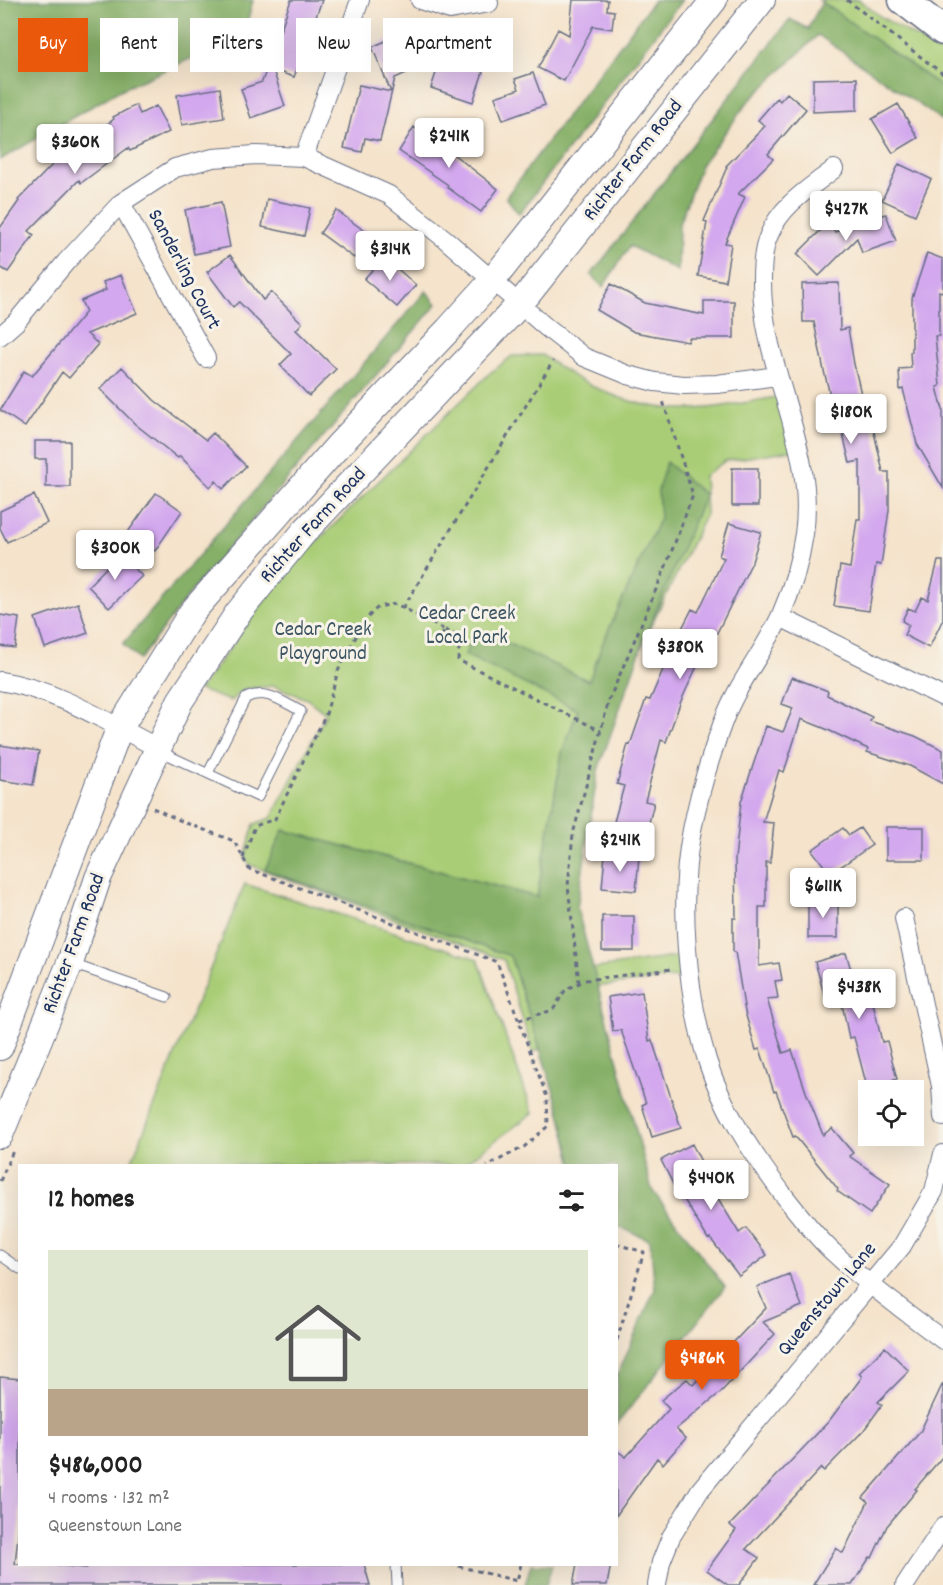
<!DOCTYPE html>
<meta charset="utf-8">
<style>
:root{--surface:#fff;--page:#f6f6f6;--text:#222;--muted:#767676;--line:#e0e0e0;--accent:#ea580c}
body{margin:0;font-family:Dekko,sans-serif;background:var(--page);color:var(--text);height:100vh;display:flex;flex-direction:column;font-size:22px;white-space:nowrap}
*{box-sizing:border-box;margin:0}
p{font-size:20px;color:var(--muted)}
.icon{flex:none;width:33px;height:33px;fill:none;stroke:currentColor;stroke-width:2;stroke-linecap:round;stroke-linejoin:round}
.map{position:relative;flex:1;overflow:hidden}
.details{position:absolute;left:18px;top:1164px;width:600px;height:402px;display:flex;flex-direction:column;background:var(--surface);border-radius:0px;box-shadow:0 6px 24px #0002}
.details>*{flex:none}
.guide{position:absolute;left:18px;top:18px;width:600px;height:54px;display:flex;gap:12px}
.buttons{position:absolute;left:858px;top:1080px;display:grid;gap:12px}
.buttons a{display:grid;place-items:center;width:66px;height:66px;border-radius:0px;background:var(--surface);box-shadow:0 6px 24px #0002;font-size:30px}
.price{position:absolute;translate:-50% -51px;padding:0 14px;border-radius:6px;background:#fff;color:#222;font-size:20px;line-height:39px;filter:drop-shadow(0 2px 3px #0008)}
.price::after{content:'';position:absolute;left:50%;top:36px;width:18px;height:14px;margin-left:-9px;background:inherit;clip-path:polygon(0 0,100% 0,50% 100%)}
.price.selected{background:var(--accent);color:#fff}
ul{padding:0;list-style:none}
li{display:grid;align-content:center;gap:12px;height:318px;padding:0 30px}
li+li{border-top:2px solid var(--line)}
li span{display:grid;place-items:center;height:186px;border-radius:0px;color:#555}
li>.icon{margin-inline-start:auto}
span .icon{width:108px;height:108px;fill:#fffc;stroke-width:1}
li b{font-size:26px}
h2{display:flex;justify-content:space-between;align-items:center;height:72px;padding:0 30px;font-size:26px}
.pill{padding:0 21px;border-radius:0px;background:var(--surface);box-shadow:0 6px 24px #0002;font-size:21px;line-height:54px}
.pill.selected{background:var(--accent);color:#fff}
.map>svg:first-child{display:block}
</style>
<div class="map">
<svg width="943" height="1585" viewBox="0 0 943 1585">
<rect width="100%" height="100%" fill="#f7f3e8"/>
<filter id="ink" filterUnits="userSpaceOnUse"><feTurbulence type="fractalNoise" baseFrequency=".0167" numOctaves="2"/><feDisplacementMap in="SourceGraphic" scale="12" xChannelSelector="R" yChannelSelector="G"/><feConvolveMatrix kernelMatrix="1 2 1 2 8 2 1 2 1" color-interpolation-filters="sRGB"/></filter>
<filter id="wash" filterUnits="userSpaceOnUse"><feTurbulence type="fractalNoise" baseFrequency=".008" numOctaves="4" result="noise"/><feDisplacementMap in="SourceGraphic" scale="24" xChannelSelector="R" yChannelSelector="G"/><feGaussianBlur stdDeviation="1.35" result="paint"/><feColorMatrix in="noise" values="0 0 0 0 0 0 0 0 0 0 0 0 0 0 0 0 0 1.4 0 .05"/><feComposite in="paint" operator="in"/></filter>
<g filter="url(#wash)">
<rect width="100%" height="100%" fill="#f5e3cb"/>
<path fill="#a9cd76" stroke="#627e6a" stroke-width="1.5" d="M819,0h40l22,17 62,36v35z
M542,355c41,31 92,55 145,54 32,0 64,-8 96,-13l15,53 -73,12 -21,15 2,38 -82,166 -26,90 -22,131 7,69 104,-15 3,21 -106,12 13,43 -64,21 -29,-92 -254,-95 -5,-7 9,-34 17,-6 55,-104 -19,-15 -33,-13 -29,3 -15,12 -31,-11 72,-98 33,-38 186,-181 22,-17z
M245,884l233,75 55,154 -71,52h-332z"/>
<path fill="#86b067" stroke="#507062" stroke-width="1.5" d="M0,0h253l-9,35 -124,55 -120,70z
M654,0h28l-163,214 -13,-17z
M822,2l121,86v33l-125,-86 -71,68 -46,62 -22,59 -1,47 -48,-25 -27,41 -12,-12 199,-256 20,11 -2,-2z
M426,291l11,13 -243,284 -55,72 -16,-16z
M666,462l39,33 -58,137 -49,138 -21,138 75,282 73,97 -108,137v-48l38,-87 -5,-49 -33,-14 -1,-60 -43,-1 -15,-60 -48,-149 -245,-86 18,-40 254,67 25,-145 16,-42 -113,-55 12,-26 112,52 14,-39 57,-124 -2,-27z
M531,1564l21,1 -6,20h-21z"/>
<g id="blocks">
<path fill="#d3a8ee" d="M291,0h31l-28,77 -21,-7 12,36 -34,12 -10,-29 21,-7z
M573,0h35l-1,10 7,1 -2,18 -19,-3 -29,55 -26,-13 20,-39 11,6z
M411,30l15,34 -31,14 -15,63 -15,-3 -3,14 -18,-4 15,-63 32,7 -19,-45z
M441,58l42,14 -10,30 -42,-14z
M533,73l12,32 -42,15 -8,-23 24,-8 -4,-10z
M857,78v32l-44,2v-33z
M220,88l4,30 -42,7 -5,-30z
M787,93l19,16 -38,45 5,5 -35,35 7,3 -20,46 6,1 -6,37 -27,-5 9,-54 -3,-1 23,-54 -1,-1 39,-40 -7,-6 19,-22 3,3z
M898,104l20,34 -25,15 -21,-34z
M136,105l4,9 16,-8 13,26 -39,19 -2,-3 -47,35 -2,-3 -50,51 5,4 -26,37 -8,-5v-39l19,-27 -1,-1 35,-36 61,-45 -1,-2z
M414,127l34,23 50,39 -17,23 -34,-25 1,-2 -49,-34z
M899,164l32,15 -16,36 -33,-15z
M267,199l43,9 -6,28 -42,-9z
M221,202l9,45 -36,7 -9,-44z
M336,210l34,25 -16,23 -34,-25z
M886,214l10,27 -34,12 -5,-15 -38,38 -22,-22 30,-30 8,8z
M927,253l16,6v33l-4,-1v45h-4l5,50 -3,1 6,23v78l-26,-44 -14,-55 -3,1 -1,-21 12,-1 -1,-16h2v-54z
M230,255l33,45 8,-8 31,31 -6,7 40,39 -27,27 -29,-31 11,-11 -52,-52 -6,5 -26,-35z
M384,257l32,28 -19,22 -33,-28z
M121,275l16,38 -50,21 11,10 -29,34 -7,-6 -37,55 -25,-17 24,-39 8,5 54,-64 -5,-11 25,-11 -3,-8z
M839,283l1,47 8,-2 6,36 14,60 4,-1 11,49h6v38l-8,55 -5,-1 -7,47 -35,-5 6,-40 10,2 7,-49h3v-58l-10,2 -11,-45 -3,1 -12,-48 -10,-49h-11l-1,-38z
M611,284l34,19 59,12v-14h30v37h-45l-1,4 -54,-10 -37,-22z
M122,367l32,33 52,40 7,-7 33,33 -23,23 -7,-8 -6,6 -30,-31 -2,2 -43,-34 -35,-35z
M35,441h35v46h-24v-28h-11z
M732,468h26v38h-26z
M156,493l26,18 -27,40 -27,-19z
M34,495l13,28 -40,19 -7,-14v-17z
M729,523l32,9 -9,30 -46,93 -3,-2 -22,48 -15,41 -5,-2 -16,61 9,2 -9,35 -33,-9 12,-43 -7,-2 11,-40 2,1 16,-46 4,1 23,-54 19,-37 6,3 26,-54 -5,-2z
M120,554l22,22 -33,32 -21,-22z
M938,561h5v58l-14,29 -25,-13 5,-10 -7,-4 6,-13 7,3 7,-14 6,3z
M78,603l10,30 -43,15 -10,-30z
M0,615l19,3 -4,30 -15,-2z
M792,677l36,14 -1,4 45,22 -2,4 45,15 28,14v34l-33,-18 -43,-14 1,-3 -42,-20 -25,-10 -17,53 -5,-2 -16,52 11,1 -4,40 -4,-1v45h-7v59l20,-3 3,17 -7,1 3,17 -11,1 16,54 9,-3 14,42 17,43 9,-7 21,25 -4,3 41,28 -20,30 -33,-23 1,-2 -43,-53 -2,1 -17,-46 -2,1 -14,-43 -4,1 -11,-38 -10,-60h-2v-34h3l-1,-59 6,-57 25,-76 17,6 10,-24 -11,-4z
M0,745l39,6 -6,34 -33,-5z
M886,827h38v33h-38z
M843,828l6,7 11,-7 12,17 -42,29 -18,-24z
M605,854l34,3 -3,34 -34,-3z
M808,900h30v38h-30z
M602,916h32v35h-32z
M846,953l13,44 12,-3 11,48 5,-1 10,38 -30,8 -13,-50 -5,1 -10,-49 -15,5 -9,-32z
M642,992l7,49 3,-1 29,88 -29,9 -10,-32 4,-2 -25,-73 -8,1 -5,-34z
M692,1144l16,31 -3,2 34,56 7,-5 21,27 -28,21 -29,-38 -2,1 -29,-48 -2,1 -16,-32z
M789,1274l13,32 -39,16 12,12 -54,58 -45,37 10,9 -23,26 -6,-6 -41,58v-66l10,7 43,-48 -8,-9 26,-21 6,6 73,-77 -9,-21z
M885,1347l24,24 -31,31 4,3 -18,25 -40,41 -3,-3 -75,81 13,9 -20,27h-11l-21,-15 29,-40 -6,-5 99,-104 33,-44 -3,-4z
M0,1377l20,2v138l-5,47h31l40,4 7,-4h271l6,21h-370z
M943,1383v73l-28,33 2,1 -30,36 -15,32 -2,-1 -18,28h-39l23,-37 7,5 25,-51 -5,-4 57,-66z
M577,1564h34l-4,21h-34z"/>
</g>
</g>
<g filter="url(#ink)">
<use href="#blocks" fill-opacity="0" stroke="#676e84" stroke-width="1.5"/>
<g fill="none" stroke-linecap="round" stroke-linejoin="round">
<g stroke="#676e84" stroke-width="11">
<path id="lane" d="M159,749l11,7 88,41 43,-86c-19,-9 -35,-23 -55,-13l-38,75
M72,964l95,33
M0,1255l20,14
M396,1564l1,21"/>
</g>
<g stroke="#676e84" stroke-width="20">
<path id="street" d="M420,0l30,10 39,-7
M304,157l56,-157
M834,169c-24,19 -53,36 -65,66 -6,13 -7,31 -7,45 -1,87 55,167 42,254 -4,27 -13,58 -24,83 -17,36 -43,67 -57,105 -13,35 -24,72 -31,108 -14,69 -5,164 15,230 15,48 45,93 75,133 16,20 32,42 52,60 34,32 72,59 109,87
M121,203l85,155
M0,336l16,-14 50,-60 55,-59 54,-35 38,-10 43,-3 48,2 85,38 56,44 102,89 37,29 44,18 27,7 29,3 33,-1 60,-8
M780,617l163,80
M0,681c57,9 107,41 158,67
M904,918l37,168 2,31
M657,1585l4,-23 10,-25 29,-47 202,-244 32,-55 9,-37
M905,1585l38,-58"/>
</g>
<g stroke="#676e84" stroke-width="28">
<path id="secondary" d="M0,1047l119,-318 73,-117 145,-165 111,-117 44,-49 222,-281
M0,1135l70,-172 28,-85 82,-177 58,-88 66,-81 216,-228 242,-304"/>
</g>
<g stroke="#676e84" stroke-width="31">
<path id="primary" d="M903,0l40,31"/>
</g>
<path stroke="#676e84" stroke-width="3" stroke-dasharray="4.5 4.5" stroke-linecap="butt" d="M847,0l96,74
M403,608l150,-247
M445,630l15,6 -2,24 143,71
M153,808l33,15 48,18 15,28 248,93 50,135 1,29 -24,21 -37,19
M243,858l12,-32 20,-7 51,-105 12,-43 26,-50 14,-14 18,-3 49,26 -3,5
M579,983l-11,-97 5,-52 36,-134 57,-134 27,-71 -30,-94
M519,1020l34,-10 13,-21 20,-9 86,-11
M0,1181l13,-30
M616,1244l28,8 -28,91
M450,1564l67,17 4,-17"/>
<use href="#lane" stroke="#fff" stroke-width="9"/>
<use href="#street" stroke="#fff" stroke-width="18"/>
<use href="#secondary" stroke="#fff" stroke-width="26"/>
<use href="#primary" stroke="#fff" stroke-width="28"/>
</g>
</g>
<g text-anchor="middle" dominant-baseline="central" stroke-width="6" stroke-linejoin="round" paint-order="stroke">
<g font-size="21" fill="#1b2f5e" stroke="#f7f3e8">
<text transform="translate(634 161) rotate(-52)">Richter Farm Road</text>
<text transform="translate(183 270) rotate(62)">Sanderling Court</text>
<text transform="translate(314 526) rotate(-48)">Richter Farm Road</text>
<text transform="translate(75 944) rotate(-70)">Richter Farm Road</text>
<text transform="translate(828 1300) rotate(-50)">Queenstown Lane</text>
</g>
<g font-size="21" fill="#3e5664" stroke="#f7f3e8">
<text x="467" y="615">Cedar Creek<tspan x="467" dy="24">Local Park</tspan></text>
<text x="323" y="631">Cedar Creek<tspan x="323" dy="24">Playground</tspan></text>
</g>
</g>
</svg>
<div class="buttons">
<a><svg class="icon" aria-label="locate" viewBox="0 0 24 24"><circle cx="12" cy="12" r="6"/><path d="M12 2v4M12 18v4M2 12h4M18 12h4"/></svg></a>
</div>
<b class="price" style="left:449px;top:169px">$241K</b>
<b class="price" style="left:75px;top:175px">$360K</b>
<b class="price" style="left:846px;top:242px">$427K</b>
<b class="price" style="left:390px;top:282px">$314K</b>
<b class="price" style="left:851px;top:445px">$180K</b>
<b class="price" style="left:115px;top:581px">$300K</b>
<b class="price" style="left:680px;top:680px">$380K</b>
<b class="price" style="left:620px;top:873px">$241K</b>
<b class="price" style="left:823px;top:919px">$611K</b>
<b class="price" style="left:859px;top:1020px">$438K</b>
<b class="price" style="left:711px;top:1211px">$440K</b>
<b class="price selected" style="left:702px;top:1391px">$486K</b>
<div class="guide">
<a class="pill selected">Buy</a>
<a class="pill">Rent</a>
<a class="pill">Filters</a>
<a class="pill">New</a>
<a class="pill">Apartment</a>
</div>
<section class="details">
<h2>12 homes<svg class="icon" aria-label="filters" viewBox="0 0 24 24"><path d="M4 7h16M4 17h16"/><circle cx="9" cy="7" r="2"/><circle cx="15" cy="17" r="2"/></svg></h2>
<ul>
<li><span style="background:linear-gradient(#dfe7d0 75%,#b9a48a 0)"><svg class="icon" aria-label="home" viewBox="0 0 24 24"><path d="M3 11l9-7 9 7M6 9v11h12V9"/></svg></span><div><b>$486,000</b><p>4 rooms · 132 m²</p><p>Queenstown Lane</p></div></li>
</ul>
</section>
</div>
